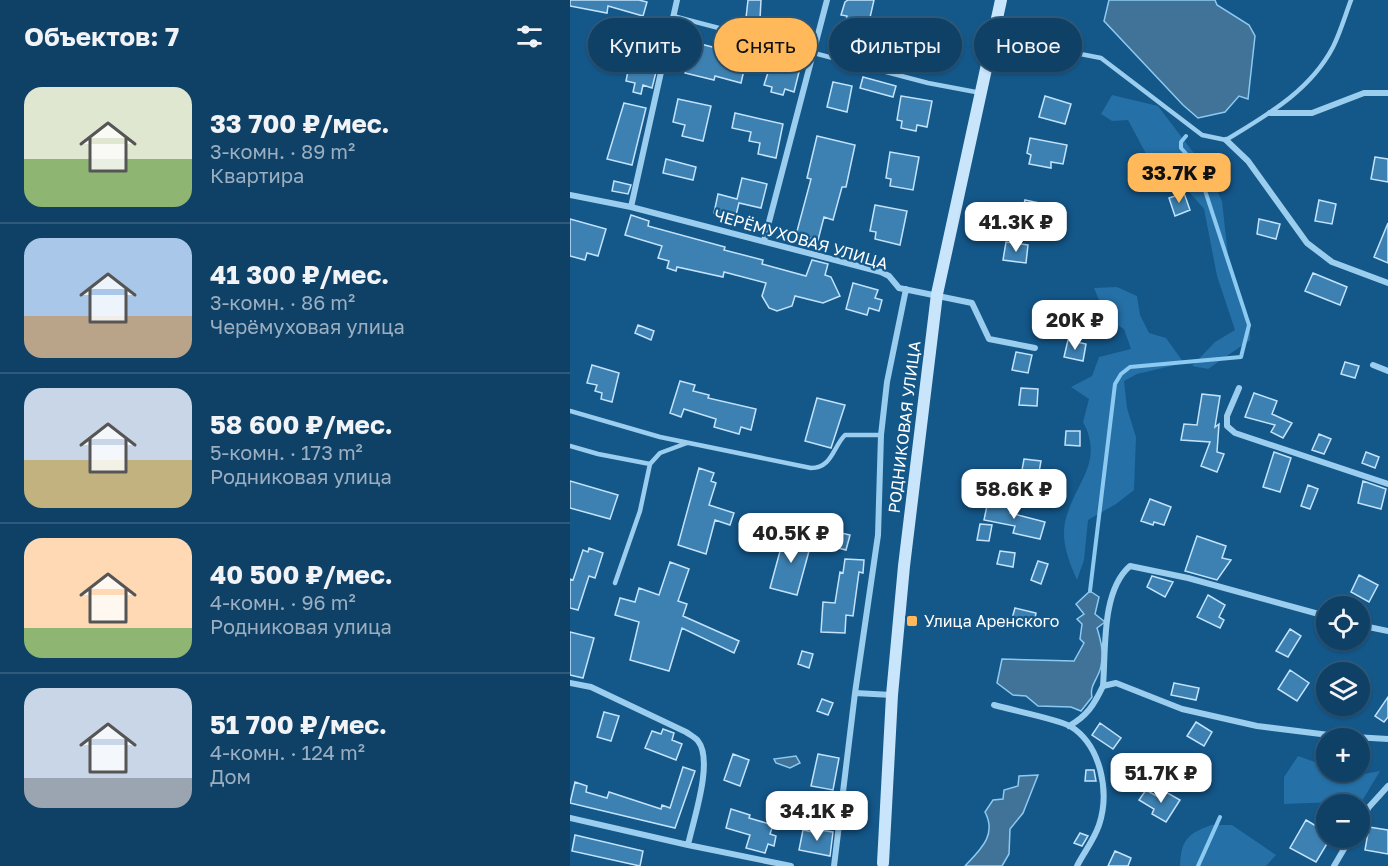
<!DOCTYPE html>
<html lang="ru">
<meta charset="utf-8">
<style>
:root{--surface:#0f4167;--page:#1d4c70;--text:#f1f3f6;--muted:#9bafc0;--line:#2f5a7b;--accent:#ffb95a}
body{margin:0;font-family:"Golos Text",sans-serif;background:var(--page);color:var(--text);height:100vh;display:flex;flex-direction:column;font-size:22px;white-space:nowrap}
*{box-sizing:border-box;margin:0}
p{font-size:20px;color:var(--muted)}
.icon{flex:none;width:33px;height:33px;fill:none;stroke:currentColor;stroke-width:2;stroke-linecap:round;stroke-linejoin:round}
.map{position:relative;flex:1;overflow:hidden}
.side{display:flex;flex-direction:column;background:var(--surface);width:570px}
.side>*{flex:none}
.banner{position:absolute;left:18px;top:18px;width:570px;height:54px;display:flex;gap:12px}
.fabs{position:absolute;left:746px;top:596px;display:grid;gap:12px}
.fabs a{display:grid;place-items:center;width:54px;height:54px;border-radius:50%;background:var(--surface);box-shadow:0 2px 4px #0004,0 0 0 2px var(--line);font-size:30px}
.price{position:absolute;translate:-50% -51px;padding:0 14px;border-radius:12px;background:#fff;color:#222;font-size:20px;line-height:39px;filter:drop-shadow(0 2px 3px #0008)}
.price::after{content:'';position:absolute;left:50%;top:36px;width:18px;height:14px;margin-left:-9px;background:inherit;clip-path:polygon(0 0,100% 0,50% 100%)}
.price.current{background:var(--accent);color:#111}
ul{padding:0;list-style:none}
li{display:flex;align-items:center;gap:18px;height:150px;padding:0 24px}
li+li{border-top:2px solid var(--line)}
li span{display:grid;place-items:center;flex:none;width:168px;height:120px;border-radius:18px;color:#555}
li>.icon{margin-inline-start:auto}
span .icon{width:72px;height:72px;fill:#fffc;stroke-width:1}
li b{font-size:26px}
h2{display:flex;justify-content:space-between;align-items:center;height:72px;padding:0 24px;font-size:26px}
.tag{padding:0 21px;border-radius:27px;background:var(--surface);box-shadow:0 2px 4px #0004,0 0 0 2px var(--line);font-size:21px;line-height:54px}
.tag.current{background:var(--accent);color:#111}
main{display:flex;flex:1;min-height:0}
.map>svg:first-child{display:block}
</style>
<main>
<section class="side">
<h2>Объектов: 7<svg class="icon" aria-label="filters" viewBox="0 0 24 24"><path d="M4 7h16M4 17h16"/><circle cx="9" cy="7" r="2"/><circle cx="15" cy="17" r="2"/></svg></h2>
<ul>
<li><span style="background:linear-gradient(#dfe7d0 60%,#8fb573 0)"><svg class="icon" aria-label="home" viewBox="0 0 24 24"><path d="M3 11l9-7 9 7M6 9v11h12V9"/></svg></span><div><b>33 700 ₽/мес.</b><p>3-комн. · 89 m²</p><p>Квартира</p></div></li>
<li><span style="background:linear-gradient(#a9c7e8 65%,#b9a48a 0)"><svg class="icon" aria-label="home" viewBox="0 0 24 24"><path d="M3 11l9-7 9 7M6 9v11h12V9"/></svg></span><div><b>41 300 ₽/мес.</b><p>3-комн. · 86 m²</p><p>Черёмуховая улица</p></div></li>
<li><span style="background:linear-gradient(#c9d6e8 60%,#c2b280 0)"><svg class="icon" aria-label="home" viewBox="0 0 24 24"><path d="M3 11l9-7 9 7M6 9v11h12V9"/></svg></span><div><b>58 600 ₽/мес.</b><p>5-комн. · 173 m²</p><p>Родниковая улица</p></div></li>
<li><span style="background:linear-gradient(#ffd9b3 75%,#8fb573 0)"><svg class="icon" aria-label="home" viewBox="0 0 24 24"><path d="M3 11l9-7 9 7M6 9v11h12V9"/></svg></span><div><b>40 500 ₽/мес.</b><p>4-комн. · 96 m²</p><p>Родниковая улица</p></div></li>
<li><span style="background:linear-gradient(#c9d6e8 75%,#9aa5b1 0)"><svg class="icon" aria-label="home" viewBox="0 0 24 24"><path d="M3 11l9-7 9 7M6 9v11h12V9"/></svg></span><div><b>51 700 ₽/мес.</b><p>4-комн. · 124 m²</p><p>Дом</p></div></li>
</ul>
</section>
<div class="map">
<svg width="818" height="866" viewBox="0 0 818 866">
<rect width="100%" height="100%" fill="#145789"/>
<path fill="#2470a7" d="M542,95l46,11 51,67 13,28 8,73 8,15 3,19 9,14v18l-42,29 -16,-3 23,-24 20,-12 -18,-54 -13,-67 -19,-22 -21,-11 -13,-13 -23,-43 -16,1 -11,-7z
M547,287l20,9 3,19 9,18 17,5 18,25 -47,11 -13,7 3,27 9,29 -2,53 -18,14 -28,16 -4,40 -7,20c-8,-18 -16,-38 -12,-58 9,-39 40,-59 18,-100l6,-23 -18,-12 21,-11 7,-19 32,-8 -7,-20 -17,-10 -13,-31z
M728,756l28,10v5h14l13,5 27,-5 -18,30 -78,3v-27z
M641,825h21l44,30 -10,11h-86c1,-26 7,-32 31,-41z"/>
<path fill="#417297" stroke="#8dcaf2" stroke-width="1.5" d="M539,0h106l2,5 32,20 6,11 -7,63 -9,-3 -14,16 -27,6 -15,-13 -79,-84z
M520,591l9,6 -4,17 10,8 -8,6c4,13 7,25 4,38 -2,12 -12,19 -9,31l-11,14 -10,-4 -33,-1 -12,-10 -13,-1 -16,-12 5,-24 72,2 10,-18 -4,-4 2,-15 -5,-5 7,-5 -8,-10z
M226,756l4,7 -10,5 -14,-5 -2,-4z
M468,775l-15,38 -13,16 -1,25 -7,12h-37c16,-17 32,-31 20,-54l8,-12 10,-1 1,-9 14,-4 1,-10z"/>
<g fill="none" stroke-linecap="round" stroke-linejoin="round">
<path stroke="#8dcaf2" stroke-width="4" d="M520,591l25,-207 6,-10 9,-7 111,-10 8,-32 -52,-159 -16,-18v-6l5,-6
M628,866l22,-49"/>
</g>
<path fill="#3d81b2" stroke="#c2e3fb" stroke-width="1.5" d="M0,0h69l8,2 -4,14 -35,-10 -1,7 -37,-7z
M178,0h13l-1,19 -14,-1z
M278,0h26l-5,22 -11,-2 -3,12 -11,-3 3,-13 -6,-1 4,-13z
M365,25l16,4 -2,9 4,1 -3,13 -8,-2 -2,8 -19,-4 5,-23 7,2z
M123,42l35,9 2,-7 10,2 -2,9 9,2 -6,26 -26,-7 -1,4 -29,-7z
M202,60l28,8 -6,24 -9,-3 -2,6 -12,-3 1,-5 -8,-2z
M69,63l10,3 -2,4 9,2 -4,16 -9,-3 -2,9 -8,-2 2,-9 -9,-2 3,-15 9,2z
M293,77l33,9 -3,11 -33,-9z
M263,82l19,4 -5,26 -20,-5z
M331,96l31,5 -5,26 -10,-2 -1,6 -15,-3 1,-7 -5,-1z
M475,96l26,8 -6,20 -26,-7z
M108,99l33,7 -8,35 -21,-5 3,-11 -12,-3z
M54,103l22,5 -14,57 -25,-6z
M165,113l48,11 -7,34 -18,-4 2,-11 -11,-2 2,-9 -19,-4z
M247,136l38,9 -9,42h-4l-9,33 -9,-3 -6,23 -22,-5 15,-56 -4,-1z
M460,138l37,7 -4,19 -12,-2v6l-22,-4 2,-9 -4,-2z
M320,152l29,5 -6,33 -23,-4 1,-7 -5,-1z
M805,157l13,2v23l-17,-3z
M96,159l30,8 -3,13 -30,-7z
M172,178l25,6 -6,24 -22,-5 -4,16 -21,-6 4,-19 19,5z
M44,181l17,4 -3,9 -16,-3z
M614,193l6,17 -15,6 -6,-18z
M455,200l24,5 -5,25 -25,-5z
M749,200l17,4 -4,20 -17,-3z
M305,205l32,6 -7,34 -25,-6 1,-7 -6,-1z
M61,215l18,6 -1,5 77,21 -1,3 39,10 -1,4 44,12 6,-16 16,4 -3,11 6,2 9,19 -17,7 -28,-7 -3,10 -15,5 -8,-3 -7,-12 4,-13 -42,-11 -1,5 -46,-10 -1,4 -9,-3 2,-7 -11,-3 4,-12 -37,-11z
M0,219l36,10 -8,27 -11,-3 -2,7 -15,-4z
M689,219l21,5 -4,15 -19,-5z
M818,223v40l-14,-6z
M436,242l22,3 -2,18 -23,-3z
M743,273l34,14 -7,18 -35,-14z
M283,283l25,7 -3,8 7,2 -3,11 -10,-3 -2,7 -21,-6z
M68,325l16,6 -3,9 -16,-7z
M498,340l18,4 -3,17 -19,-4z
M446,352l16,3 -4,18 -16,-3z
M775,362l14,4 -4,12 -14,-4z
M22,365l27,8 -7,29 -11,-3 1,-6 -7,-2 2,-6 -10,-2z
M110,381l15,4 -2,6 16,4 -1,3 48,11 -5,21 -10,-3 -2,7 -25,-7 2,-8 -32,-10 -3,8 -11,-4z
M451,388l17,1 -1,17 -18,-1z
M684,393l23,8 -5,13 20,9 -9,15 -12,-6 4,-7 -30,-8z
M632,394l18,2 -5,31 4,-3 -2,28 7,2 -7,18 -16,-6 9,-24 -29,-2 3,-16 13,1z
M247,398l28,7 -14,43 -26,-7z
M496,431h14v15l-15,-1z
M749,434l12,5 -7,15 -12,-4z
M704,452l17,6 -11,34 -17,-5z
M796,452l13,5 -4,11 -13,-5z
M454,459l17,2 -4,23 -17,-3z
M129,468l15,5 -3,8 5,2 -7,22 25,8 -4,12 -15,-5 -9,34 -28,-9z
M0,481l48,14 -8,24 -40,-11z
M793,481l23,8 -5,20 -23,-6z
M738,485l10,4 -8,20 -9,-3z
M580,499l21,8 -7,18 -10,-3 -1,3 -12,-4z
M418,501l24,4 -2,8 35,9 -5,17 -27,-6 2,-7 -31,-6z
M410,524l12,1 -3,16 -12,-1z
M267,532l13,3 -4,15 -12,-3z
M215,533l27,7 -15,55 -27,-7z
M627,536l29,10 -4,12 9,2 -14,20 -32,-9z
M19,548l14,5 -8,25 -6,-2 -11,34 -8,-2v-29l3,1 10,-30 5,2z
M430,551l15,2 -2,14 -16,-3z
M275,559l19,1 -1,13 -4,-1 -6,44 -7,-1 -1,18 -24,-1 2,-30 12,1 5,-31 3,1z
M468,561l10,3 -7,20 -10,-4z
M100,562l19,7 -11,32 9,3 -4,12 56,25 -5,12 -52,-25 -13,43 -39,-11 9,-38 -24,-7 5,-17 15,4 4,-14 20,7z
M789,575l19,10 -9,17 -18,-10z
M582,576l21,6 -8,15 -18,-10z
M638,595l17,10 -6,12 5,3 -4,8 -23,-11z
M445,608l21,5 -3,15 -22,-6z
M720,629l11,7 -13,21 -12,-6z
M0,632l24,6 -11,40 -13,-3z
M232,651l11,3 -4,14 -11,-4z
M720,670l19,13 -12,18 -19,-12z
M604,683l25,5 -3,12 -25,-5z
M818,697v20l-4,5 -9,-6z
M252,699l11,4 -5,12 -11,-4z
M34,712l15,4 -8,25 -14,-4z
M626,722l16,10 -8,14 -17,-10z
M530,723l21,15 -8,11 -21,-14z
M93,729l11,4 -2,7 10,4 -6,16 -31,-12 7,-17 9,3z
M163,754l16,6 -9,26 -16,-6z
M248,754l21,4 -6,32 -22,-4z
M113,767l12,4 -20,57 -105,-25 5,-21 12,4 -1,6 21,6 2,-6 52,17 1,-4 8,3z
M516,770h8l2,11h-11z
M576,790l16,9 4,-7 14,8 -14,22 -14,-8 2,-5 -15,-9z
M161,809l19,6 -1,3 24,7 -3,9 6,2 -2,10 -6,-2 -3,9 -19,-5 4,-13 -24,-7z
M736,820l20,12v5h5l-15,25 -26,-14z
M799,827l19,3v24l-23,-4z
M243,829l20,3 -3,24 -31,-6 4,-20 10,2z
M510,833l8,3 -6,10 -8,-3z
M5,835l68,16 -3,15 -68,-15z
M545,851l16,7 -3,8h-20z"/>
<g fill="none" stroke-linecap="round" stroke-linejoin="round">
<path stroke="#9bcdef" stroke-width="4.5" d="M103,16l255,67 53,10
M423,37l108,21 101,77 24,5c41,-25 84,-49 107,-93 7,-14 12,-31 18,-47
M0,411l90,26 151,31c21,0 22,-21 34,-33h36
M0,446l28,8 52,10
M45,583l25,-72 10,-47 10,-11 27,-10"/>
<path stroke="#9bcdef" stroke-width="6" d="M700,113h42l52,-20h24
M656,140l22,21 59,82 25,19 56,21
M0,195l61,12 250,65 8,4 10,12 73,15 17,36 46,9
M61,207l46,-207
M194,241l63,-241
M803,365l15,6
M669,388l-12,28v10l8,7 153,51
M789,625l29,6
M0,683l21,4 95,45c4,3 9,5 12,9 16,20 -5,80 -10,104l103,21
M533,686c3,-36 -2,-95 27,-120l58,12 138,38
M285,693l37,2
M424,705c17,5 63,14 76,21 31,19 40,66 29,99 -5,15 -15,27 -22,41
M499,726c18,-10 25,-21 34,-40l13,-3 66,26 75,17 80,10 51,3
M0,818l118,27
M789,824l10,-17 19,-21
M264,866l21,-173 23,-158 3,-100 6,-53 19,-93
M764,866l17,-29"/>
<path stroke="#c9e5fb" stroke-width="12" d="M313,863l9,-168 12,-129 33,-272 64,-294"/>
</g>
<rect fill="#ffb95a" stroke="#145789" stroke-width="2" x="336" y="615" width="12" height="12" rx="3"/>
<g text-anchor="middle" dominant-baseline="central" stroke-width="4.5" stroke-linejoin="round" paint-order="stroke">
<g font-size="16" fill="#fff" stroke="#145789">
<text transform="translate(231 239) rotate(16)">ЧЕРЁМУХОВАЯ УЛИЦА</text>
<text transform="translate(334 427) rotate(-83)">РОДНИКОВАЯ УЛИЦА</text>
</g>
<g font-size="16" fill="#fff" stroke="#145789" text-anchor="start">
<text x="354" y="621">Улица Аренского</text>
</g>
</g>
</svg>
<div class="fabs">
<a><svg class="icon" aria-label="locate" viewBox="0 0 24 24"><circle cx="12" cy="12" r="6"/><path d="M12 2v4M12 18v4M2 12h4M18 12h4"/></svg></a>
<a><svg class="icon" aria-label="layers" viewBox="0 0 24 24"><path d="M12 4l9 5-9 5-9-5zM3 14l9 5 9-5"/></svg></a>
<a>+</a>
<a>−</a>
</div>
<b class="price current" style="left:609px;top:204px">33.7K ₽</b>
<b class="price" style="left:446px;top:253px">41.3K ₽</b>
<b class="price" style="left:505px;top:351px">20K ₽</b>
<b class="price" style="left:444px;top:520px">58.6K ₽</b>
<b class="price" style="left:221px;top:564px">40.5K ₽</b>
<b class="price" style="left:591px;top:804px">51.7K ₽</b>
<b class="price" style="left:247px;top:842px">34.1K ₽</b>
<div class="banner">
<a class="tag">Купить</a>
<a class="tag current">Снять</a>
<a class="tag">Фильтры</a>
<a class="tag">Новое</a>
</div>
</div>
</main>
